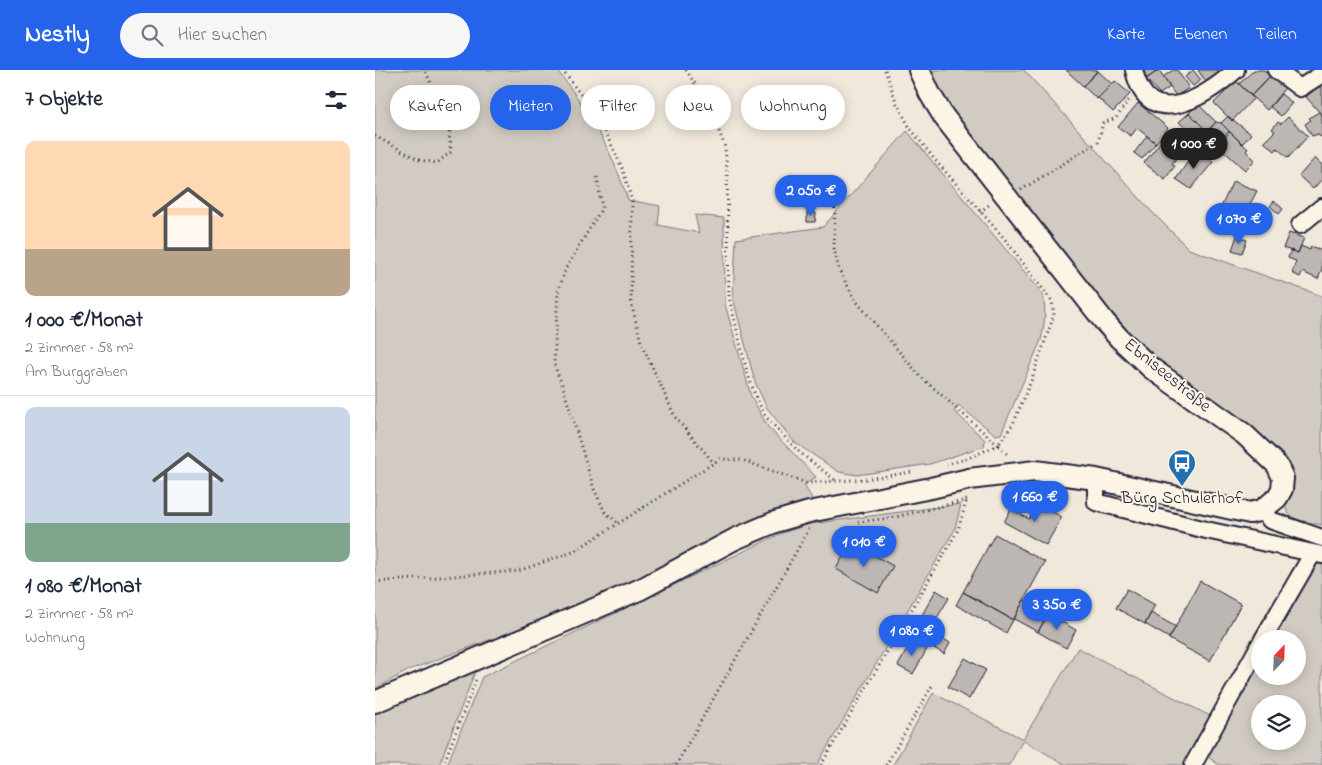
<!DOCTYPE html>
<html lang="de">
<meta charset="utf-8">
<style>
:root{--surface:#fff;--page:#f6f6f7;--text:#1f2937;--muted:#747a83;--line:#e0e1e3;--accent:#2563eb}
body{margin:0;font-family:"Indie Flower",sans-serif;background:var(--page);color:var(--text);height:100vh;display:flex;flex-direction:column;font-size:19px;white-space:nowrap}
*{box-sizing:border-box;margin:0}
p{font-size:16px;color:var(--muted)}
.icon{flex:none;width:28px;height:28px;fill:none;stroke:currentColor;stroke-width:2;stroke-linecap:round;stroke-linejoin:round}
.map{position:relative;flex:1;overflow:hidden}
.details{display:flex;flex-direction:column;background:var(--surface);width:375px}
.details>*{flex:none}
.guide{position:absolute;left:15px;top:15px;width:475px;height:45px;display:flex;gap:10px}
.needle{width:32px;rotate:23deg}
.buttons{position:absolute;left:876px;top:560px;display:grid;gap:10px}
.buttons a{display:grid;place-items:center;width:55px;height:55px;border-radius:50%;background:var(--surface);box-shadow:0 2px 12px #0003;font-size:25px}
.price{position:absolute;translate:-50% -42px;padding:0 11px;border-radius:18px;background:var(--accent);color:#fff;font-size:16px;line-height:32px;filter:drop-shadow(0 1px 2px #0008)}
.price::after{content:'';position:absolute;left:50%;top:30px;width:15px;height:11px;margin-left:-8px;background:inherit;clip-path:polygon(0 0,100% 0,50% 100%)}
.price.active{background:#222;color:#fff}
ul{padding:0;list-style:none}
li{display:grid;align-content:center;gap:10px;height:265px;padding:0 25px}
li+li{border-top:1px solid var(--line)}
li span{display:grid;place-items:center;height:155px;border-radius:10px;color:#555}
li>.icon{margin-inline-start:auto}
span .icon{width:90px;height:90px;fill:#fffc;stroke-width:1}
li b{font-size:21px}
h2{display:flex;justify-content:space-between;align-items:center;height:60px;padding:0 25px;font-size:21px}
.chip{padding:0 18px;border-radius:22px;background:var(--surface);box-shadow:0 2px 12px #0003;font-size:18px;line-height:45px}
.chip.active{background:var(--accent);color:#fff}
header{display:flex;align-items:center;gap:30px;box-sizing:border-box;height:70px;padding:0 25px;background:var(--accent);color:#fff}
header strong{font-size:24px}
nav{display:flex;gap:28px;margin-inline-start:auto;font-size:18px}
.search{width:350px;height:45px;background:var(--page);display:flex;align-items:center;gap:12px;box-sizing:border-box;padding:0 18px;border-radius:28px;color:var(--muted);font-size:19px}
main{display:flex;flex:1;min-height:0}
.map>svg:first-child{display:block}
</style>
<header>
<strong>Nestly</strong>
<div class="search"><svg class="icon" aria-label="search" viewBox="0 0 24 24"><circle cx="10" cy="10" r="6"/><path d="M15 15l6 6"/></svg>Hier suchen</div>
<nav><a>Karte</a><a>Ebenen</a><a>Teilen</a></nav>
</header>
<main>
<section class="details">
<h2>7 Objekte<svg class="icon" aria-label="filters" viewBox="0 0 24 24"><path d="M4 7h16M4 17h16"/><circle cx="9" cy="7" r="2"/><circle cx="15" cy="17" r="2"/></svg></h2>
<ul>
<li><span style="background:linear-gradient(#ffd9b3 70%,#b9a48a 0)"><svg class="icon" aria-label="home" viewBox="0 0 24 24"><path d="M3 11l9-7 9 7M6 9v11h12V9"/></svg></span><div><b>1 000 €/Monat</b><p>2 Zimmer · 58 m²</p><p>Am Burggraben</p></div></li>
<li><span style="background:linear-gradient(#c9d6e8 75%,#7fa58c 0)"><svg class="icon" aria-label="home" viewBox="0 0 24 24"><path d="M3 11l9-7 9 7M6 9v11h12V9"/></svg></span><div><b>1 080 €/Monat</b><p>2 Zimmer · 58 m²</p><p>Wohnung</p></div></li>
</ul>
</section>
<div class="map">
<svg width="947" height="695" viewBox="0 0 947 695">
<rect width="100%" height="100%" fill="#efe8db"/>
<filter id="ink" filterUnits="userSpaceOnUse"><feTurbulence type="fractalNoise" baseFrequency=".02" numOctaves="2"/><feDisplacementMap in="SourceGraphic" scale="10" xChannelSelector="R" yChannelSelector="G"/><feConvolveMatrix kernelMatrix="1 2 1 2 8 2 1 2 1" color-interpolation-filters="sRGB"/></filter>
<g filter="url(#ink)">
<path fill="#d1cbc3" stroke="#7a767f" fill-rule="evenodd" d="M0,0h182c34,45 53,76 71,130l32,6 -2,19 41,8 -4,-18 29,3 1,86 26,92 17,31 48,50 -12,8 10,17 -239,106 -166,62 -34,19z
M552,0h97l129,143 36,36 133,47v229c-25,-6 -44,-4 -34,-37l-165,-154 -184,-238z
M532,61l136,163c3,18 2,28 -2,46l-40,94 -5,1 -38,-30 -4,6 31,29 -1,6 -54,18 -73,11 -18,-3 -45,-30 -27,-34 -12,-26 -22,-84 3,-59 87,-12z
M586,434l-6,25 -138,236h-370l35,-88 300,-144 28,-9z
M947,491v204h-103l-16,-12 57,-103v26h37v-37h-31l51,-77zM885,634h37v37h-37z
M703,578l136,70 -27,47h-121l-43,-25 -14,25h-116l40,-72 90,46z
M103,594l-39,101h-64v-54z"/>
<path fill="#bcb7b3" stroke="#22223b" d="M691,0h32l-15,16z
M770,0h14l-13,9 -3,-8z
M784,0l11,17 -10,7 -14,-15z
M798,0h4l12,18 -13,8 -13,-19z
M818,0l8,10 -8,6 -8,-9z
M823,0h24v1l-16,11z
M879,0h10l6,6 -19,20 -12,-12z
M723,1l14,13 -15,15 -14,-13z
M895,6l15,12 -18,22 -16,-14z
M740,11l15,13 -17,18 -15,-14z
M861,11l18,17 -22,23 -18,-18z
M947,13v32l-16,-18z
M906,24l11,9 -11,13 -11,-9z
M763,33l30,25 -12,15 -19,-15 -6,8 -13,-9z
M823,34l18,18 -9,9 -18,-18z
M944,42l3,4v19l-2,2 -2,-3 -6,2 -7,-12 6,-4 -2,-2z
M814,43l18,18 -8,10 -20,-19z
M853,46l23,18 -9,10 -21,-21z
M913,47l20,19 -20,22 -11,-10 -2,3 -11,-9 11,-11 -3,-2 6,-7 3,2z
M841,52l5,1 8,8 -13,14 -9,1 -8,-5z
M855,62l18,17 -2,2 9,9 -10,10 -28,-25z
M772,66l9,7 -14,16 -8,-6z
M790,66l18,13 -11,15 3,2 -10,13 -21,-16z
M821,80l17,12 -22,27 -15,-10z
M940,88l7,7v14l-9,10 -14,-13z
M858,111l24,10 -13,24 -22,-10z
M899,131l9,8 -4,5 -9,-8z
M432,142l9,1 -1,9h-8z
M914,163l15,5 -6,15 -15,-5z
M862,166l10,4 -5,13 -10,-3z
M926,176l9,4 1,-4 11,5v18l-4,10 -16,-7 -2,5 -8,-4 4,-12 -8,-3 3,-8 7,3z
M663,434l24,13 -16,28 -42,-23 7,-13 18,10z
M620,464l50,28 -32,58 -50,-28z
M476,472l42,24 -15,27 -42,-24z
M825,511l41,23 -31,57 -41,-22z
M752,519l28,16 -10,19 -29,-16z
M561,520l13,8 -28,46 -12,-6z
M588,522l50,28 -7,13 -50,-28z
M649,530l5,2 -3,6 19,11 -7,13 -24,-13z
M776,543l25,14 -7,11 -24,-14z
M673,544l28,16 -10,18 -28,-16z
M559,563l16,10 -6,11 -17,-10z
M537,570l15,9 -14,25 -15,-8z
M590,588l21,12 -17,29 -21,-12z"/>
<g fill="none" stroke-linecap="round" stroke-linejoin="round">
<g stroke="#22223b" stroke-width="20">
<path id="minor" d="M759,0c14,64 71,27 102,0
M901,0l24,18 22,-14
M925,155l22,-18
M721,409v23l110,28 116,25
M887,440l8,10 52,18
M888,569l50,-86
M818,695l67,-121"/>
</g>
<g stroke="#22223b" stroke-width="24">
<path id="tertiary" d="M0,632l266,-113 94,-50 40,-17 34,-10 122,-24 38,-9 66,-8 61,8 154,34 12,-3 15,-12 5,-9 1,-11 -6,-13 -33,-31 -93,-66 -32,-30 -15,-17 -160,-204 -14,-23 -11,-24"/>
</g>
<path stroke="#22223b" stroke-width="3" stroke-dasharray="1 4" stroke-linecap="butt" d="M187,0l28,37 21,37 12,26 9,31 -1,101 10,40 34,75 38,45
M311,0l23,35 16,42 2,24 2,126 18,75 8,23 11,22 32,34 37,29
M510,0l12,34 13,24 25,32 69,78 48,63 2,14 -23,66 -18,43 -15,21 11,11
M0,66l44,24 18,3 14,-11 -3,-31 -23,-51
M222,107l5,31 -36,60 -8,24 -4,72 9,23 31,102 11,23 13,11
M646,120l77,-48 5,-19 13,-5 14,-20
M460,128l-1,50 5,22 17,31 64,75 78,69 -32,14 -19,5
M605,142l10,-8
M483,452l33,-4 76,-18
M0,512l143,-11 55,-19 147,-93 22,1 64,23 60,-4 46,-7
M68,695l34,-88
M301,695l133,-236
M446,695l137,-235 9,-31
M511,695l46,-79"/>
<use href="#minor" stroke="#fcf5e5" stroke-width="16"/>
<use href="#tertiary" stroke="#fcf5e5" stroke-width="20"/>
</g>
</g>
<defs>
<g id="bus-pin" transform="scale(1.4375)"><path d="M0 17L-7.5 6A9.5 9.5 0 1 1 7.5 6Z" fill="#1f6fb2" stroke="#fcf5e5"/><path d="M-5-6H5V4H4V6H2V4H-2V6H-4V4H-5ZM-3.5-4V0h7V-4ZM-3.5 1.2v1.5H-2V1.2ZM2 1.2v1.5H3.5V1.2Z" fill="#fff"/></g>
</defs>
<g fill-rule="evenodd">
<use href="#bus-pin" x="807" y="393"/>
</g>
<g text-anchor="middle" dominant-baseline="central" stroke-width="4" stroke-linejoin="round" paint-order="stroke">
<g font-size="18" fill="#22223b" stroke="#fcf5e5">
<text transform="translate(792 306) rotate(39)">Ebniseestraße</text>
</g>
<g font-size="18" fill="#22223b" stroke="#fcf5e5">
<text x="807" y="429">Bürg Schulerhof</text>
</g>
</g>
</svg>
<div class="buttons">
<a><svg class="needle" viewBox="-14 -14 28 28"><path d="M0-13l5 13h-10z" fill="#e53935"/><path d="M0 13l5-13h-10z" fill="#747a83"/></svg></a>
<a><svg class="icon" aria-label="layers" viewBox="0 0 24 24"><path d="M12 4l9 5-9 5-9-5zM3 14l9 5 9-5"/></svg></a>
</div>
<b class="price active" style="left:819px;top:100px">1 000 €</b>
<b class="price" style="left:436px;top:147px">2 050 €</b>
<b class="price" style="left:864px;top:175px">1 070 €</b>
<b class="price" style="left:660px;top:453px">1 660 €</b>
<b class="price" style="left:489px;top:498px">1 010 €</b>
<b class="price" style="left:682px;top:561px">3 350 €</b>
<b class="price" style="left:537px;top:587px">1 080 €</b>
<div class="guide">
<a class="chip">Kaufen</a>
<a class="chip active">Mieten</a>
<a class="chip">Filter</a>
<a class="chip">Neu</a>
<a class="chip">Wohnung</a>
</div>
</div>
</main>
